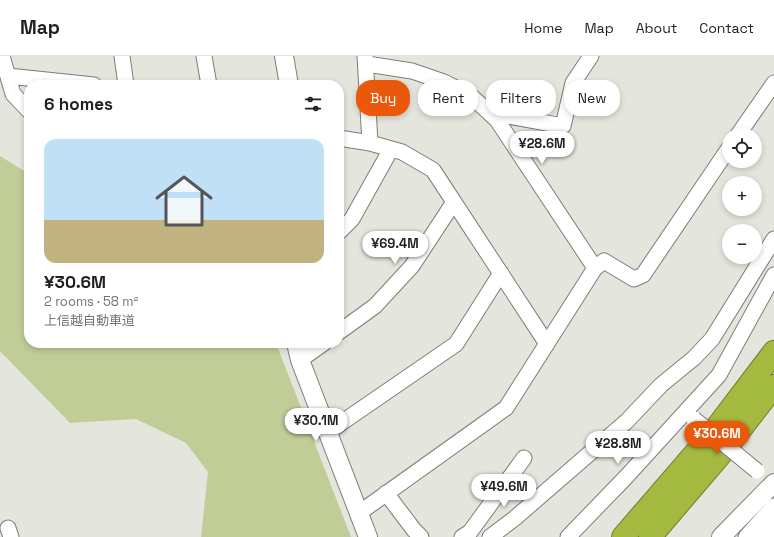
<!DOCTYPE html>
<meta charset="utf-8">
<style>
:root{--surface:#fff;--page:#f6f6f6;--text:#202124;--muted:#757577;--line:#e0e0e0;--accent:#ea580c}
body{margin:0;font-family:"Space Grotesk","Noto Sans JP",sans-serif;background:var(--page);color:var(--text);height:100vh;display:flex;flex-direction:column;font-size:15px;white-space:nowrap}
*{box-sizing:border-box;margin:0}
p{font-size:13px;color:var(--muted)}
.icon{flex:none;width:22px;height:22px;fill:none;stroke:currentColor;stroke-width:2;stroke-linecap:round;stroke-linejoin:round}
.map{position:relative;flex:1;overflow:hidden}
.side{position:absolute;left:24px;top:24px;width:320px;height:268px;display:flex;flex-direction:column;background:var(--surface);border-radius:16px;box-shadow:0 2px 6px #0003}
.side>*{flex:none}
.guide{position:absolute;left:356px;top:24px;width:358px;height:36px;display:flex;gap:8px}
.tools{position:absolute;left:722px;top:72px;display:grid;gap:8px}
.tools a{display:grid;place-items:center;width:40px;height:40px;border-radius:50%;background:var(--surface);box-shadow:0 2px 6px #0003;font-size:20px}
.price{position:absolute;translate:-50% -34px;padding:0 9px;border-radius:14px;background:#fff;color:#222;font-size:13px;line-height:26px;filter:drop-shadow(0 1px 2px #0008)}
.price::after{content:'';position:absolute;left:50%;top:24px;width:12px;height:9px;margin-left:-6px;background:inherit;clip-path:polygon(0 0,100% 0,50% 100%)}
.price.selected{background:var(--accent);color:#fff}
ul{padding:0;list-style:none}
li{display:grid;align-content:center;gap:8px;height:212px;padding:0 20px}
li span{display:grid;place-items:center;height:124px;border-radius:12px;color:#555}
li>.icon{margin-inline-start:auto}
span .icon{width:72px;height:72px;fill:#fffc;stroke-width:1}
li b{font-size:17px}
h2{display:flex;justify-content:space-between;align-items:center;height:48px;padding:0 20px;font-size:17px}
.pill{padding:0 14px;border-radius:16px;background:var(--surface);box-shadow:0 2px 6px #0003;font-size:14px;line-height:36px}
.pill.selected{background:var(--accent);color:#fff}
header{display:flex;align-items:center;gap:24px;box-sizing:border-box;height:56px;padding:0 20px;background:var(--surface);border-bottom:1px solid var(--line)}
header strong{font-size:19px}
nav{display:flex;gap:22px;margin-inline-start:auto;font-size:14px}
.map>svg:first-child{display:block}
</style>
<header>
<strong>Map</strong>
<nav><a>Home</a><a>Map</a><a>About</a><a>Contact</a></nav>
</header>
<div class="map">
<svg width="774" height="481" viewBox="0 0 774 481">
<rect width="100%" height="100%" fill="#e4e6dd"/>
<path fill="#c0cd97" d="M0,100l29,18v169h247l75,194h-150l7,-65 -22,-29 -50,-24 -66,4 -70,-72z"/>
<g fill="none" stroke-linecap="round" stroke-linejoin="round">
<g stroke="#7c7e76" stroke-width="17">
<path id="minor" d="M2,0l11,38 16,17
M122,0l4,29
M204,0l5,29
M365,0l5,87
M8,20l86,9
M497,64l11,-4 55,10 10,-43 18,-27
M738,79l36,-52
M339,82l31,5 32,9 31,18 114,174
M339,176l13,-13 39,-70
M595,212l9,-7 30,18 9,-4 86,-127
M339,276l36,-26 37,-40 42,-64
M300,304l24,-17
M328,376l128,-88 45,-71
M386,437l28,37 7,7
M359,457l147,-105 89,-140 -98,-148 -26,-24 -27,-14 -32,-11 -45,-7
M8,472l3,9
M462,481l8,-5 54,-74
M490,481l25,-19 112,-97 34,-36 33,-27 18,-19 62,-100
M568,481l58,-60 93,-102 55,-100
M746,481l28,-31"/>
</g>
<g stroke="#7c7e76" stroke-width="20">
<path id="tertiary" d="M284,0l5,29
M296,287l4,17 68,177
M721,481l53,-54
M760,481l14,-12"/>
</g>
<g stroke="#6e7c2c" stroke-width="24">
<path id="motorway" d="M623,481l88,-102 63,-83
M650,481l76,-89 48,-62"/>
</g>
<use href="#minor" stroke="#fff" stroke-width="15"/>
<use href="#tertiary" stroke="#fff" stroke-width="18"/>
<use href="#motorway" stroke="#a4b93f" stroke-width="22"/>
<g stroke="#7c7e76" stroke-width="17" stroke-linecap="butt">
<path id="minor-bridge" d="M694,363l63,52"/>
</g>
<use href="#minor-bridge" stroke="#fff" stroke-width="15"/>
</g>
</svg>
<div class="tools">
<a><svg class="icon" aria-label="locate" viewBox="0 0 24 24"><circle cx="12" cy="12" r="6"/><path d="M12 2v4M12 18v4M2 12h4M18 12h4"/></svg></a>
<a>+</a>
<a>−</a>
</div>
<b class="price" style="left:542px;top:109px">¥28.6M</b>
<b class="price" style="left:395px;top:209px">¥69.4M</b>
<b class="price" style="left:316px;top:386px">¥30.1M</b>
<b class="price selected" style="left:717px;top:399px">¥30.6M</b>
<b class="price" style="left:618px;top:409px">¥28.8M</b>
<b class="price" style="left:504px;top:452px">¥49.6M</b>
<div class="guide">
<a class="pill selected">Buy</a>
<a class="pill">Rent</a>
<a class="pill">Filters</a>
<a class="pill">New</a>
</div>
<section class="side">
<h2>6 homes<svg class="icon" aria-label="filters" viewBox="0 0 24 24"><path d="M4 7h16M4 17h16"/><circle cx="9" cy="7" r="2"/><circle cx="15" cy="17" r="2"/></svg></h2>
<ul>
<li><span style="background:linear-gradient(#bfe0f5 65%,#c2b280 0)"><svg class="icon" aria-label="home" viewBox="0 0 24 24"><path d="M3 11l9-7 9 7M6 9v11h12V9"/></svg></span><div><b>¥30.6M</b><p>2 rooms · 58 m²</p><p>上信越自動車道</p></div></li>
</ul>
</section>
</div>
